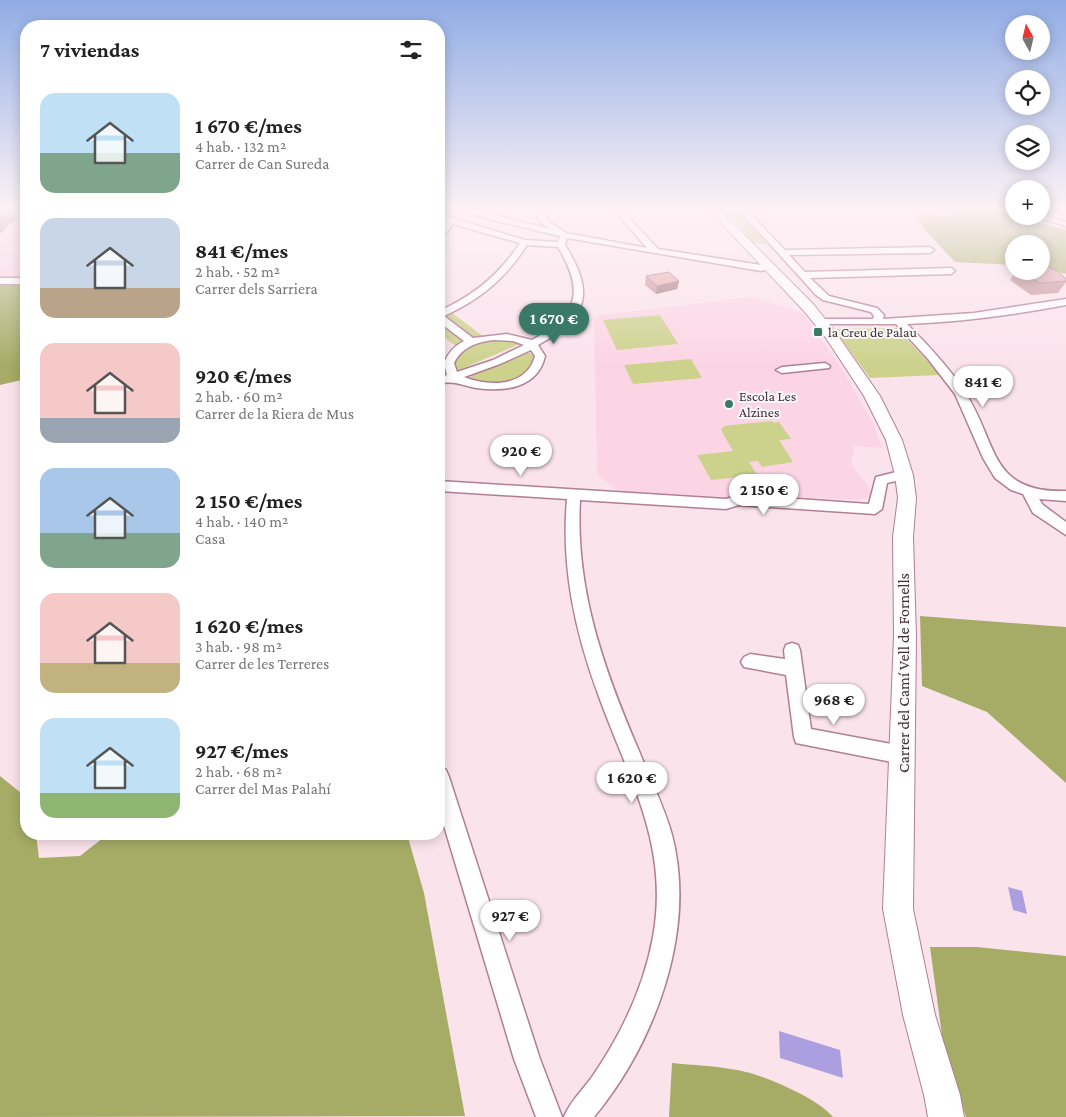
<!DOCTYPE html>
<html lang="es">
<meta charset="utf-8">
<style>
:root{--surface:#fff;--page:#f6f6f6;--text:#222;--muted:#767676;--accent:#3a7967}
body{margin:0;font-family:"Crimson Pro",serif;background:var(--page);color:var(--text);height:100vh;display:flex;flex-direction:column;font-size:19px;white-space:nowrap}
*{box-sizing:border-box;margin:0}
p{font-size:16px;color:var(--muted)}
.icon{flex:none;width:28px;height:28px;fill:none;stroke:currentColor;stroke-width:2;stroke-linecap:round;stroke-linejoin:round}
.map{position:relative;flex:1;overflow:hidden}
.panel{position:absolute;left:20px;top:20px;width:425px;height:820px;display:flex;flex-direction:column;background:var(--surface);border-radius:20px;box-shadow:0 2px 12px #0003}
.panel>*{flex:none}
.needle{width:32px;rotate:352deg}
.tools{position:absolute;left:1005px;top:15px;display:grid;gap:10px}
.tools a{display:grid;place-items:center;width:45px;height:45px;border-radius:50%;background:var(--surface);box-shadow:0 2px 12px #0003;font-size:25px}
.price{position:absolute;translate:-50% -42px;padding:0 11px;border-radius:18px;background:#fff;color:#222;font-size:16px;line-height:32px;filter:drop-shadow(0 1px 2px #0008)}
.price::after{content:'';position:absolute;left:50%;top:30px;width:15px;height:11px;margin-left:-8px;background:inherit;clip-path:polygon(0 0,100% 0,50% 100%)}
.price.current{background:var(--accent);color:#fff}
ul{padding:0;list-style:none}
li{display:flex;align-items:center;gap:15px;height:125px;padding:0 20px}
li span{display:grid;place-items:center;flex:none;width:140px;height:100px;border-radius:15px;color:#555}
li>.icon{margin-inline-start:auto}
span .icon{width:60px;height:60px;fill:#fffc;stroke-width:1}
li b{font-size:21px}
h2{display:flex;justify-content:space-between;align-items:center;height:60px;padding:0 20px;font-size:21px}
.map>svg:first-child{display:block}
</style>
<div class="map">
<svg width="1066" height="1117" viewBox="0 0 1066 1117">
<rect width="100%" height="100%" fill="#fbe3ec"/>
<path fill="#fcd5e4" d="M0,209h26v73l-26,1z
M752,297l51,16 39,56 32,56 8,23 -28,-2 -3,18 20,26v6l-12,4 -108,-5 -54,5 -75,-5 -25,-21 -3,-155 5,-4z"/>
<path fill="#ccd28c" d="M724,209l16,4 27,31 -13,-1z
M451,312l33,25 -26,11 -19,-15v-16z
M660,315l18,29 -61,6 -14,-30z
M897,328l43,47 -70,3 -36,-49z
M505,339l15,5 -61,26 -5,-1 1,-9c14,-16 30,-20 50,-21z
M527,352l9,3c-11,30 -39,31 -67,24l4,-5z
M691,359l11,19 -69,6 -9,-19z
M772,421l2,2 5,-1 12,17 -12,1 14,22 -31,5 -4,-6 -9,1 10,16 -17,2 -2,-3 -29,3 -14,-25 36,-4 -12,-21 3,-4z"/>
<path fill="#a6ac66" d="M949,209h51l14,7 52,14v44l-25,-6v-24h-27v21l-59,-3 -32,-34 -7,-14 34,2z
M26,282v97l-26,6v-102z
M920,616l146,11v156l-79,-71 -65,-26z
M0,776l26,21v37h10l3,24 41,-2 28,-22h299l17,59 41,223 -465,1z
M930,947h47l89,9v161h-100l-22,-67z
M672,1063c21,2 44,3 65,7 25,4 81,28 96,47h-164z"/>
<path fill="#ac9fe0" d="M1008,887l14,4 5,23 -14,-4z
M779,1031l61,19 3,28 -63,-20z"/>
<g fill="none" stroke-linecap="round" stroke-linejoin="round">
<g stroke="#b27e94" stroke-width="3">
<path id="street" d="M458,209h12l80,20 -11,-8 -3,-12h8l3,11 19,13 81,15 -34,-39h8l37,40 103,16 8,-1 4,3 -12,4 -194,-33 -2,7c30,48 24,72 -27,100l7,11c-7,32 -40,36 -69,32 -16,-3 -21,-8 -37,-4v-6l8,-3 -3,-12c4,-10 10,-17 20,-22l-25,-19v-11c34,-15 60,-36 81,-68l-67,-19 -11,14h-3v-7l7,-9 -7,-3v-5l86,26 33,2 2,-6 -64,-15zM527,245l31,2c27,45 20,68 -26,93l-25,-6 -34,4 -29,-22c36,-16 62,-38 83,-71zM493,340l20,1 11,4 -31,15 -36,12 -3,-9c8,-16 23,-21 39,-23zM531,350l4,6c-8,31 -46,31 -71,21l36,-13z
M738,209h8l39,41 145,-3 4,3 -4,3 -141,2 16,17 146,-4 4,3 -4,3 -141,4 19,18 48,12 7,7 -1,4 91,-6 92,-14v6c-53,10 -106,17 -159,19 21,21 43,44 59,70 32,49 22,99 100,97v10l-27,-2 4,6 23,17v13l-33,-22 -10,-19 -12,-4 -16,-12 -12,-20 -28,-64 -27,-35 -32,-35h-80l-1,-2 5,-3h53l1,-3 -3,-4 -48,-12 -7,-5z
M1009,209h5v2h-4z
M1041,214l25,8v4l-32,-10z
M0,278h26v6h-26z
M825,363l5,3 -1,2 -47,5 -6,-3 6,-3z
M904,470l5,2 2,3 -2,3 -22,5 -5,26 -7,5 -136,-9 -13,4 -146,-9c-5,89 24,170 59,251 11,28 25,55 33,84 25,96 -17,208 -78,282h-30c6,-16 20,-28 30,-43 28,-41 50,-88 59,-137 17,-93 -25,-159 -55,-243 -23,-63 -37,-127 -31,-195l-128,-8v-10l287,18 13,-4 130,9 7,-27z
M792,643l6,2 2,5 11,79 91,17 7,2 3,7 -3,7 -7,2 -106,-21 -2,-6 -8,-62 -42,-8 -3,-5 3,-5 6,-3 35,5 -1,-9 2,-5z
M439,767l7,3 3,7 91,282 22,58h-26l-22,-58 -75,-250z"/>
</g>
<g stroke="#b27e94" stroke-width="2">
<path id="secondary" d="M708,209h11l95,96 22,28 44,63 22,44 11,35 3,23 -3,39 3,99 -3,273 22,106 25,80 4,22h-36l-4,-22 -21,-80 -20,-106 11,-273 -1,-99 5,-39 -3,-23 -9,-35 -22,-44 -38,-58 -22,-27z"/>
</g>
<use href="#street" fill="#fff" fill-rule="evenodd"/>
<use href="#secondary" fill="#fff" fill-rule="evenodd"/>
</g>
<path fill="#c39096" d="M1048,209h18v4h-10z
M1016,271h25l25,8v3l-8,11 -27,2 -21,-15z
M646,276l33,5 -2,8 -21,5 -11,-9z"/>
<path fill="#9f767a" d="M10,209l6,9 -16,16v-15z
M679,281l-2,8 -21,5 1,-8z"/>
<path fill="#e3a8ae" stroke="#9f767a" d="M10,209l-10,10v-9z
M1041,266h5l13,6 7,7v2l-27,2 -17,-12h19z
M669,272l10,9 -22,5 -11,-10z"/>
<linearGradient id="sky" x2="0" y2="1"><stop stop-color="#90ace5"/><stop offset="0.57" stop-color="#fdf2f6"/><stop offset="1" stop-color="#fdf2f6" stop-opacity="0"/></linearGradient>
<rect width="1066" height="365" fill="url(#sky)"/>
<g fill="#3a7967" stroke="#f8f8f8" stroke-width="2">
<rect x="813" y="327" width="10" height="10" rx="2.5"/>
<circle cx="729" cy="404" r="5"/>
</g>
<g text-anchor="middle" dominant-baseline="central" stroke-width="4" stroke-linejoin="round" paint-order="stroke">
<g font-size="14" fill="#442e37" stroke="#f8f8f8" text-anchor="start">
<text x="828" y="332">la Creu de Palau</text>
<text x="739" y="396">Escola Les<tspan x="739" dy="16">Alzines</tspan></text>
</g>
<g font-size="16" fill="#442e37" stroke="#f8f8f8">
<text transform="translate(903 673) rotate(-90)">Carrer del Camí Vell de Fornells</text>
</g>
</g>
</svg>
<div class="tools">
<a><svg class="needle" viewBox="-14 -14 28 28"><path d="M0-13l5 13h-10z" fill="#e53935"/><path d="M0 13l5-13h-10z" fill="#767676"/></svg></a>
<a><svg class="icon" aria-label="locate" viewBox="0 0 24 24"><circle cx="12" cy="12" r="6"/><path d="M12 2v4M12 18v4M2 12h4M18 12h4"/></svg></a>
<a><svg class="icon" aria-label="layers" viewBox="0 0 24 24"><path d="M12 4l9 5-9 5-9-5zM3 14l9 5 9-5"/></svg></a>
<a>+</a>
<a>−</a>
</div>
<b class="price current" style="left:554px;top:345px">1 670 €</b>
<b class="price" style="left:983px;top:408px">841 €</b>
<b class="price" style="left:521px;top:477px">920 €</b>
<b class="price" style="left:764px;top:516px">2 150 €</b>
<b class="price" style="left:834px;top:726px">968 €</b>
<b class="price" style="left:632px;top:804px">1 620 €</b>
<b class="price" style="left:510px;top:942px">927 €</b>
<section class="panel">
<h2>7 viviendas<svg class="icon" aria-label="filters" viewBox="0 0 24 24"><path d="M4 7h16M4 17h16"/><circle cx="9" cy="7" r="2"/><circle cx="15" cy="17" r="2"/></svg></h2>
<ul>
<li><span style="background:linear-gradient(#bfe0f5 60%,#7fa58c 0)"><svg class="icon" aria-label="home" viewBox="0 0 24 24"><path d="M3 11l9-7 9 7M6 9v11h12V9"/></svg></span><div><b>1 670 €/mes</b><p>4 hab. · 132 m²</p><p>Carrer de Can Sureda</p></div></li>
<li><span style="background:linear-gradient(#c9d6e8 70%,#b9a48a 0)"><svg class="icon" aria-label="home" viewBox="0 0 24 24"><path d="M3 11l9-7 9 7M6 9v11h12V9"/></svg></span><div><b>841 €/mes</b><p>2 hab. · 52 m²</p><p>Carrer dels Sarriera</p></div></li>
<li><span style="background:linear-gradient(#f6c9c9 75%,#9aa5b1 0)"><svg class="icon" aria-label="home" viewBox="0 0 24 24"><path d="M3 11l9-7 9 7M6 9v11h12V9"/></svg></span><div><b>920 €/mes</b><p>2 hab. · 60 m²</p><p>Carrer de la Riera de Mus</p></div></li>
<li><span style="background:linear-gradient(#a9c7e8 65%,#7fa58c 0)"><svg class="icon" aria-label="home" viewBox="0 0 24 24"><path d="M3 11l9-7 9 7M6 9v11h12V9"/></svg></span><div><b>2 150 €/mes</b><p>4 hab. · 140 m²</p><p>Casa</p></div></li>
<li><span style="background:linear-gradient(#f6c9c9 70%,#c2b280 0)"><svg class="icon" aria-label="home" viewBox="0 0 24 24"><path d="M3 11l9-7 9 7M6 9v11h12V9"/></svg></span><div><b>1 620 €/mes</b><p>3 hab. · 98 m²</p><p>Carrer de les Terreres</p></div></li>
<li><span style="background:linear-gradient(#bfe0f5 75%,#8fb573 0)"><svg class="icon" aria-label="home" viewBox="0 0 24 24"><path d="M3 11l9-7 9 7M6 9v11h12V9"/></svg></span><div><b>927 €/mes</b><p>2 hab. · 68 m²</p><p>Carrer del Mas Palahí</p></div></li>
</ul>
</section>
</div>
